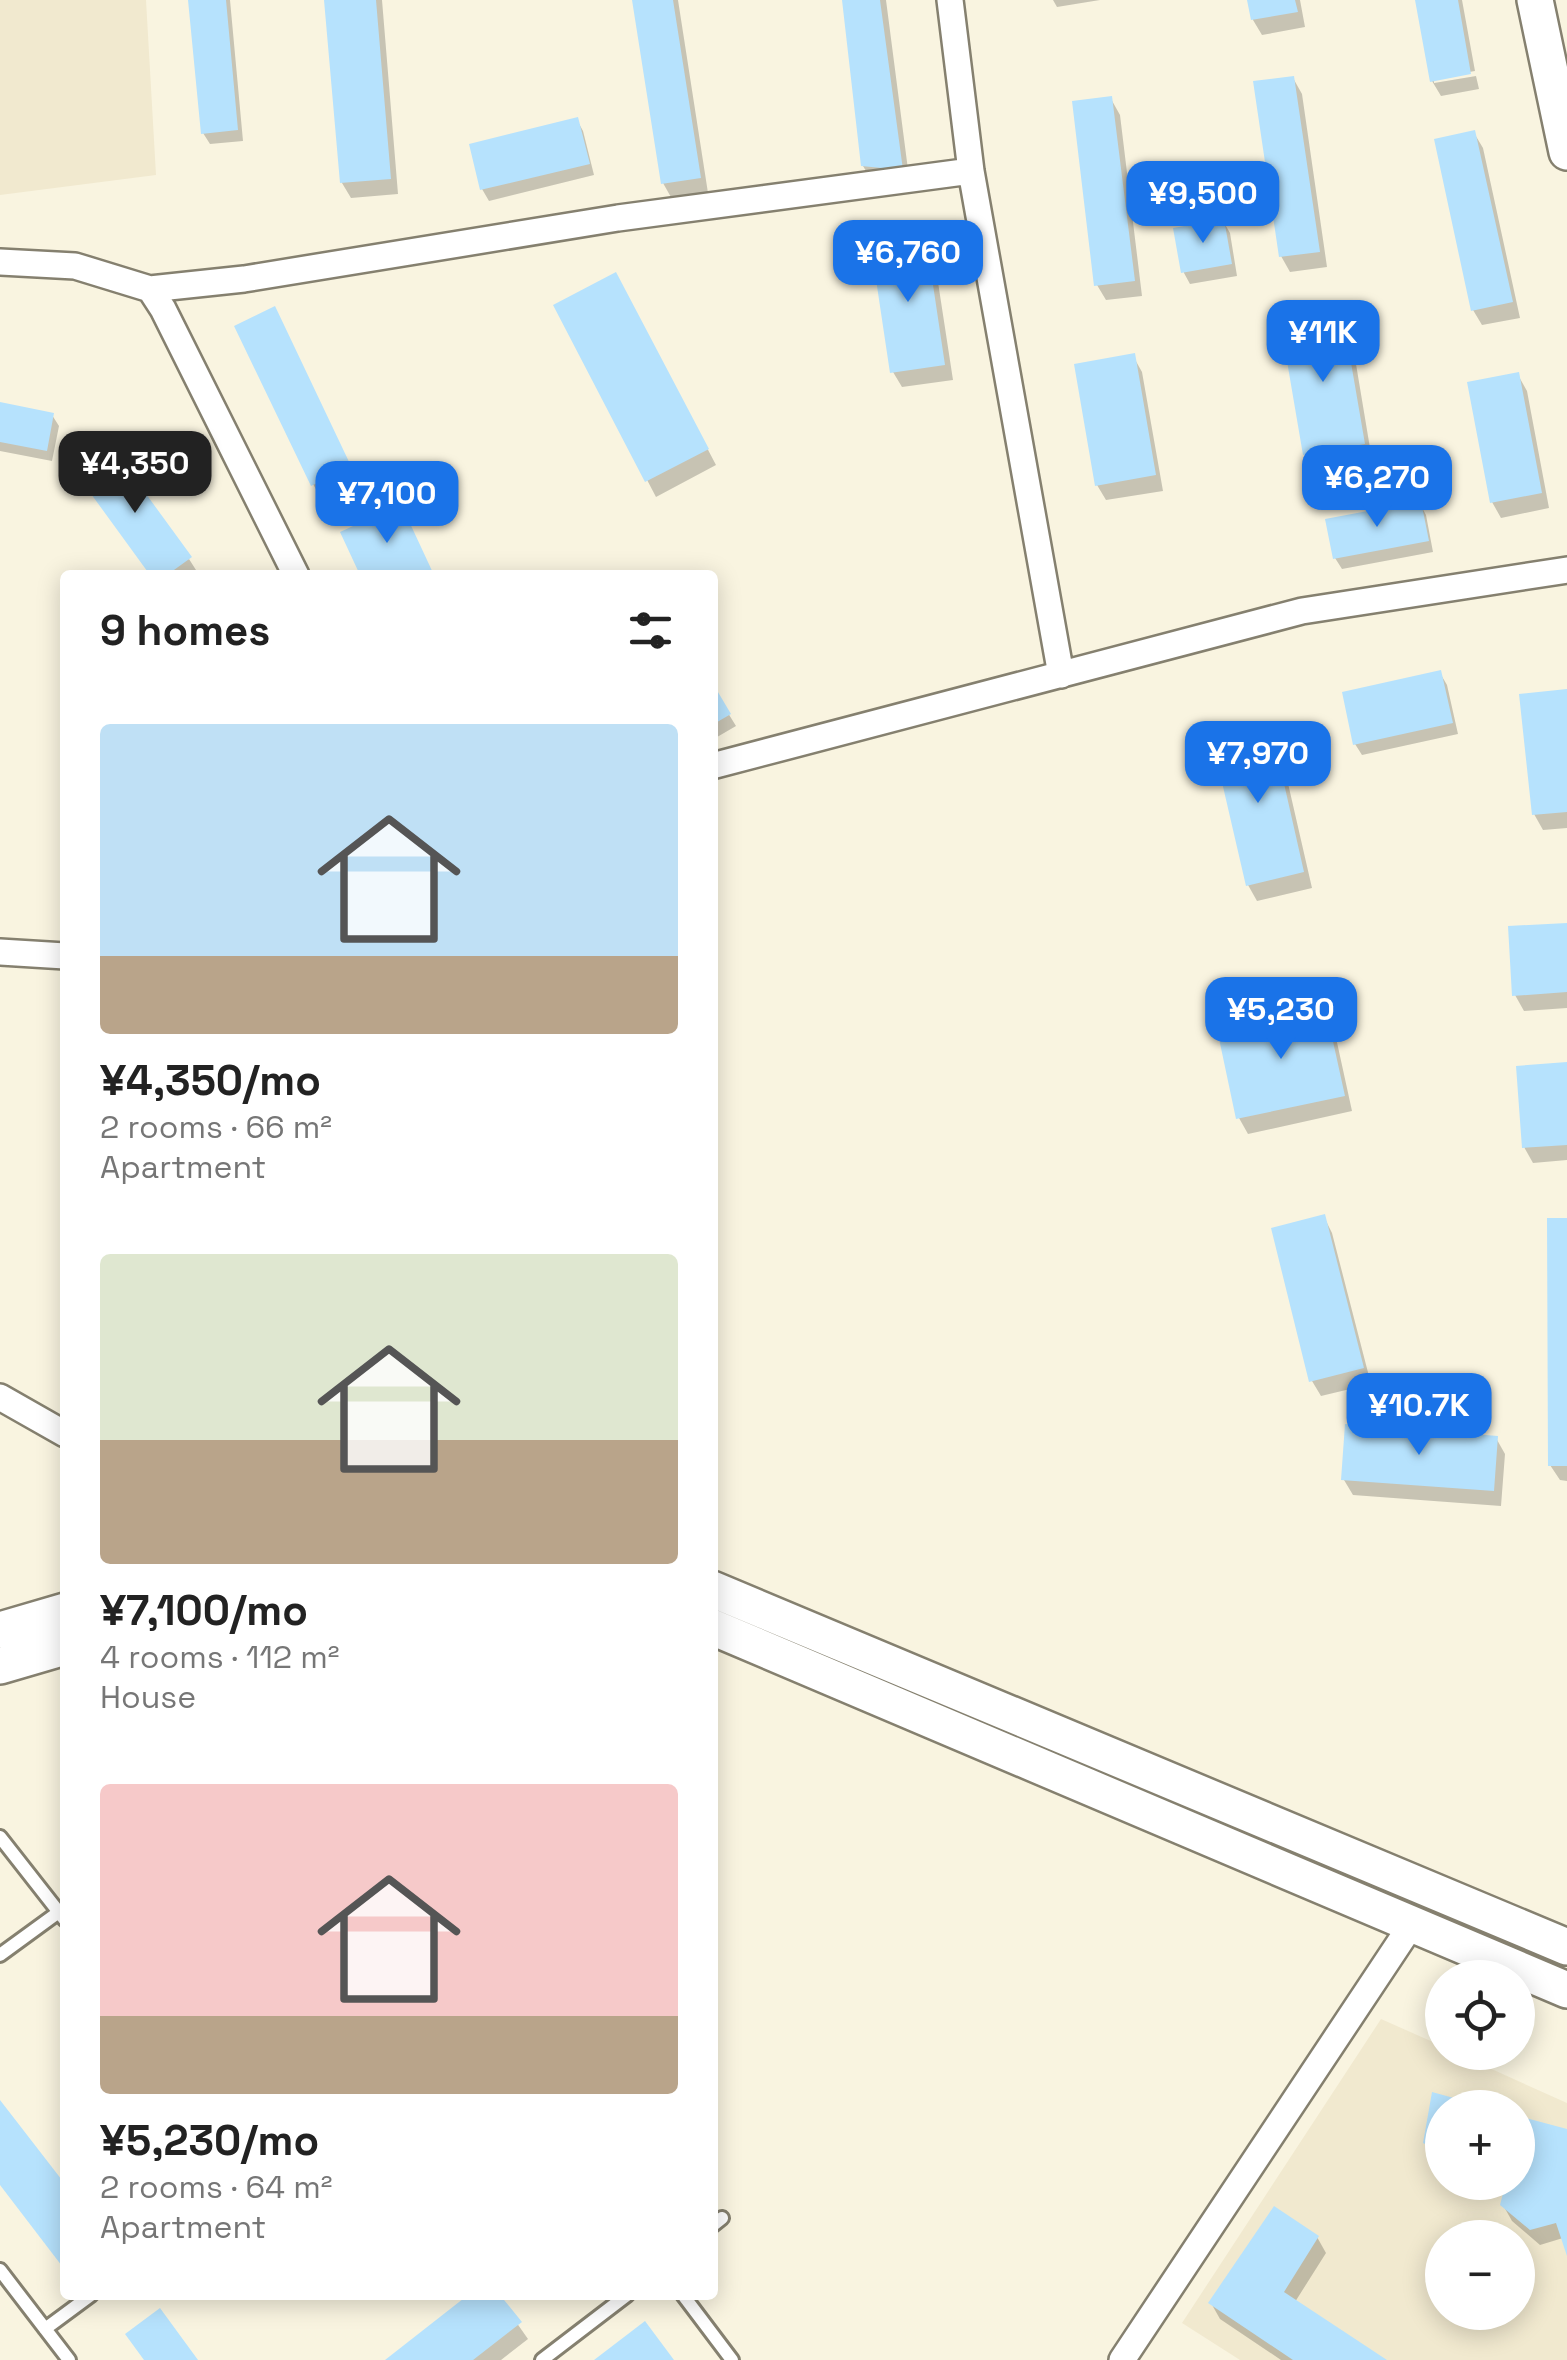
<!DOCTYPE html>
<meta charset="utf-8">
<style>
:root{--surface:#fff;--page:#f6f6f6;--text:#222;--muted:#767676;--accent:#1a73e8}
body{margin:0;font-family:"Space Grotesk",sans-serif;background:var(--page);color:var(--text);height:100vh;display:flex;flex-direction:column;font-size:38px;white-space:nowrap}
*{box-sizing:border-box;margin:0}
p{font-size:32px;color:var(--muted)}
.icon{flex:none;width:55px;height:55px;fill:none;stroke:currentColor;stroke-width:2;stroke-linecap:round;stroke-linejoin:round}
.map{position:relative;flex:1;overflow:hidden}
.sheet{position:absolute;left:60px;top:570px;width:658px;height:1730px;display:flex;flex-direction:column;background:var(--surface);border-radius:10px;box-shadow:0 5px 25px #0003}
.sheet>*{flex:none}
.controls{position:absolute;left:1425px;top:1960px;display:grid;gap:20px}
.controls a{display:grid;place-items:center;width:110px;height:110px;border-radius:50%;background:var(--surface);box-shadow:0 5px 25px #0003;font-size:50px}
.price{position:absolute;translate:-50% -85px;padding:0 22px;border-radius:20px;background:var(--accent);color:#fff;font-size:32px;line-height:65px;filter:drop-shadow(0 2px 5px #0008)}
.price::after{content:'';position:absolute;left:50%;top:60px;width:30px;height:22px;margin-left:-15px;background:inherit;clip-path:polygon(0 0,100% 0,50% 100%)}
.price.active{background:#222;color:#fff}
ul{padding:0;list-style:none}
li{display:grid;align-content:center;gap:20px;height:530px;padding:0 40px}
li span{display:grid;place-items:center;height:310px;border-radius:10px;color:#555}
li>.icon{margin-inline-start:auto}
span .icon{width:180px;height:180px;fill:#fffc;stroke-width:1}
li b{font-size:42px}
h2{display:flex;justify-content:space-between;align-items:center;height:120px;padding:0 40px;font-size:42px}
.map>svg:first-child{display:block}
</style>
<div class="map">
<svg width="1567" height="2360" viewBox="0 0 1567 2360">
<rect width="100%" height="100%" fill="#f9f4e0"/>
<path fill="#f1e9cf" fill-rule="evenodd" d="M0,0h146l10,175 -156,20z
M1381,2019l61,27v6l14,1 111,50v257h-327l-58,-37zM1442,2108h76v74h-76zM1442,2238h76v74h-76z"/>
<path fill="#0003" d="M191,0h39l13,141 -33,3 -7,-11z
M326,0h56l16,194 -47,4 -9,-15z
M635,0h43l30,193 -36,6 -9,-16z
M844,0h42l24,185 -38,-4 -9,-15z
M1053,0h47l-43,7z
M1250,0h50l5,27 -43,8 -9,-15z
M1417,0h45l13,71 -41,7v5l42,-7 3,13 -38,7 -9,-15z
M1293,78l9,16 25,173 -37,5 -9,-16z
M1111,99l9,16 22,181 -36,4 -9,-15z
M577,120l6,11 11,44 -105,26 -7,-12 -10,-44z
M1474,133l9,15 37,170 -38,7 -9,-15z
M1223,221l7,12 7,43 -47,8 -6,-11 -8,-43z
M925,241l9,15 19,124 -51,7 -9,-15z
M624,290l92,175 -60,32 -100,-191z
M1342,318l9,16 21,126 -58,10 -9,-16z
M282,325l76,157 -36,18 -9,-16z
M1133,356l9,16 21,119 -57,9 -9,-15z
M1518,375l9,16 22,117 -48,10 -9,-16z
M0,405l52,10 7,11 -7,35 -52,-10z
M1420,504l6,11 7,37 -91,17 -7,-11z
M189,559l7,11 -7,5h-38z
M1440,673l7,12 11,49 -96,21 -7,-11z
M712,687l24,39 -24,14z
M1567,691v137l-24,2 -9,-16z
M1270,729l9,15 33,144 -55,13 -9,-16z
M1567,925v83l-43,3 -9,-16z
M1324,1008l9,16 19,87 -104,23 -9,-16z
M1567,1065v95l-34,3 -9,-16z
M1324,1217l8,16 39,151 -50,12 -9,-15z
M1567,1220v261l-7,-1 -10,-15z
M1496,1438l9,16 -4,52 -148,-11 -9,-15z
M1434,2095l44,13h-36v54l-8,-4 -9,-16z
M1518,2118l49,14v119l-4,-13 -23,7 -28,-24 -9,-16 3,-15 -17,-8h29z
M1317,2237l9,16 -31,49 88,58h-102l-61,-41 -9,-16z
M472,2295h25l31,44 -27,21h-112z"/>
<path fill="#b6e2fd" d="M188,0h38l12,130 -37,4z
M324,0h52l15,179 -51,4z
M632,0h41l28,178 -40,6z
M842,0h38l23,170 -42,-4z
M1247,0h48l3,12 -47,8z
M1415,0h43l13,74 -41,8z
M1294,76l26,176 -41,5 -26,-176z
M1112,96l23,185 -41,5 -22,-185z
M578,117l12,47 -110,26 -11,-46z
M1475,130l38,172 -42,9 -37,-172z
M1224,219l8,45 -51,9 -8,-45z
M926,238l19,127 -55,8 -19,-127z
M616,272l93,177 -64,33 -92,-177z
M275,306l76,160 -40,20 -77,-160z
M1343,316l22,128 -62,11 -22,-129z
M1135,353l21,122 -61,11 -21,-122z
M1519,372l23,121 -52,10 -23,-121z
M0,402l54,11 -7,38 -47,-9z
M114,450l78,107 -25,18h-17l-72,-99z
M1421,501l8,40 -96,18 -8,-40z
M401,504l33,71h-74l-20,-43z
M1441,670l12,53 -100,22 -11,-53z
M712,682l19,32 -19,11z
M1567,689v123l-35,3 -13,-121z
M1271,726l33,146 -58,14 -34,-147z
M1567,923v69l-55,4 -4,-70z
M1325,1005l20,91 -109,23 -19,-90z
M1567,1062v83l-45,3 -6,-82z
M1325,1214l39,154 -55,14 -38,-154z
M1547,1218h20v248h-19z
M1345,1424l153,12 -4,55 -153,-11z
M1432,2092l51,14 -41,2v44l-19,-9z
M0,2100l65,84v86l-65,-85z
M1518,2116l49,13v127l-11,-33 -26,7 -30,-25 6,-23h12z
M1274,2206l45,30 -35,56 103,68h-94l-85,-57z
M468,2295h32l22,27 -49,38h-88z
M160,2308l38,52h-54l-19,-26z
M645,2321l29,39h-80z"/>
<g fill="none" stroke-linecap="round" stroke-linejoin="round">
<g stroke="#85806f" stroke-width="18">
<path id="lane" d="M0,1837l65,83
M0,1955l63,-46
M712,2226l10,-8
M0,2270l69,90
M683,2295l49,65
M45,2329l46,-34
M542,2360l85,-65"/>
</g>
<g stroke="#85806f" stroke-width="30">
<path id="street" d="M950,0l21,171 90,504
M0,262l75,4 75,23 94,-10 374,-61 353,-47
M150,289l13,20 133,266
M712,766l590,-155 265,-41
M0,952l65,4
M0,1397l65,37
M1122,2360l290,-436"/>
</g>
<g stroke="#85806f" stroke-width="40">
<path id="secondary" d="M1535,0l32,152
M712,1589l855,358
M712,1627l855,363
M0,1630l65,-19
M0,1666l65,-19"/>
</g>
<use href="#lane" stroke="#fff" stroke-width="12"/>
<use href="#street" stroke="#fff" stroke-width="25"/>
<use href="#secondary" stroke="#fff" stroke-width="35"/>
</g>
</svg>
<div class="controls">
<a><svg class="icon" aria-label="locate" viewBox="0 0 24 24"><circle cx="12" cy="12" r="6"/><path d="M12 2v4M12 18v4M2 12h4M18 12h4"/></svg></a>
<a>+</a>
<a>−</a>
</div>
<b class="price" style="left:1203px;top:246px">¥9,500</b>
<b class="price" style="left:908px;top:305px">¥6,760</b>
<b class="price" style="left:1323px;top:385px">¥11K</b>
<b class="price active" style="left:135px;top:516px">¥4,350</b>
<b class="price" style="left:1377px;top:530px">¥6,270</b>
<b class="price" style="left:387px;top:546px">¥7,100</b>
<b class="price" style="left:1258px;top:806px">¥7,970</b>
<b class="price" style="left:1281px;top:1062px">¥5,230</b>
<b class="price" style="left:1419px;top:1458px">¥10.7K</b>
<section class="sheet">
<h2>9 homes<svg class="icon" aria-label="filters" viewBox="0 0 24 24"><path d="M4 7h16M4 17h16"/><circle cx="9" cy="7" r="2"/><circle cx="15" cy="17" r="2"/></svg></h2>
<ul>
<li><span style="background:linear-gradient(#bfe0f5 75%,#b9a48a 0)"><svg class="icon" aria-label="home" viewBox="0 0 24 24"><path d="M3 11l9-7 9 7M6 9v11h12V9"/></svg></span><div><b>¥4,350/mo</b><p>2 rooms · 66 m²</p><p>Apartment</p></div></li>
<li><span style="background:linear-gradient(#dfe7d0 60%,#b9a48a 0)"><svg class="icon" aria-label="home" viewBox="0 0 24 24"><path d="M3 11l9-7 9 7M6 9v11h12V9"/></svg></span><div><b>¥7,100/mo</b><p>4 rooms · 112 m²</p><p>House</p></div></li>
<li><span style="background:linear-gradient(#f6c9c9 75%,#b9a48a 0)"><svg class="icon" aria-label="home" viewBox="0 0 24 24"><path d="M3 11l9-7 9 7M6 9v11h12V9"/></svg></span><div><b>¥5,230/mo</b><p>2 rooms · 64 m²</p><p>Apartment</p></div></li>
</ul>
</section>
</div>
